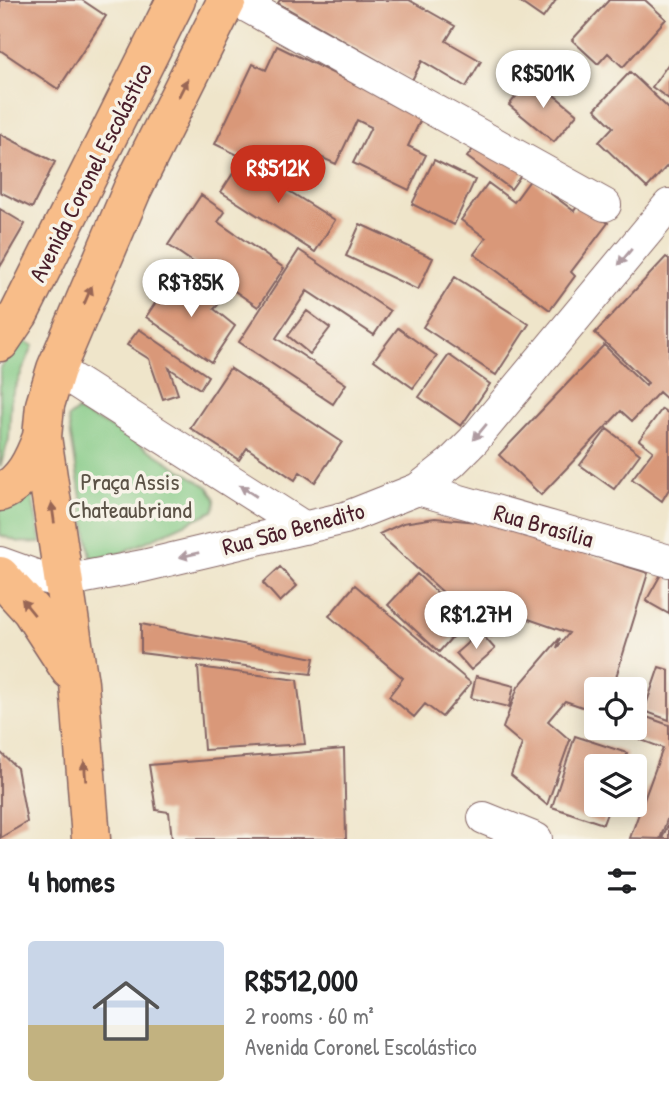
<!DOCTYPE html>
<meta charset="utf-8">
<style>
:root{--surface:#fff;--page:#f6f6f6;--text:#202124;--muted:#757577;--line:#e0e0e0;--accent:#c8321e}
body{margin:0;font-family:"Patrick Hand",sans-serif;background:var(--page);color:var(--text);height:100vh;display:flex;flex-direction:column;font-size:26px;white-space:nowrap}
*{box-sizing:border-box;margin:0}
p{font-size:23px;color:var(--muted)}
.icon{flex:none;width:38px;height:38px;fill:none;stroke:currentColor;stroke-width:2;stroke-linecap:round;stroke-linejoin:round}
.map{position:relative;height:839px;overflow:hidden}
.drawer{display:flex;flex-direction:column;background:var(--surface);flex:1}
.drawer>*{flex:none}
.fabs{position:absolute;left:584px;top:677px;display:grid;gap:14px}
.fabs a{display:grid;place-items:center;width:63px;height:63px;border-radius:7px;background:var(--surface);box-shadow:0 4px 18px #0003;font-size:35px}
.price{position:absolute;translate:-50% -60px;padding:0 16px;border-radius:24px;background:#fff;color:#222;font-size:23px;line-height:46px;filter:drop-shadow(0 2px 4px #0008)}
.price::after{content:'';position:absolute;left:50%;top:42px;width:21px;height:16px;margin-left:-10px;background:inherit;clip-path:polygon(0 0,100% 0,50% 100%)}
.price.selected{background:var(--accent);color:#fff}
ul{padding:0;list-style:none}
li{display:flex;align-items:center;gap:21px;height:175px;padding:0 28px}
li+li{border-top:2px solid var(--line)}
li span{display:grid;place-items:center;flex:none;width:196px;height:140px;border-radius:7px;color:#555}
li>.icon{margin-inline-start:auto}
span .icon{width:84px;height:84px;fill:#fffc;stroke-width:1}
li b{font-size:30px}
h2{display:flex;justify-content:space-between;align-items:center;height:84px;padding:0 28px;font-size:30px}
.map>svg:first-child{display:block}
</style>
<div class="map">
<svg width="669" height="839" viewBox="0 0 669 839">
<rect width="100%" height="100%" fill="#f7f3e8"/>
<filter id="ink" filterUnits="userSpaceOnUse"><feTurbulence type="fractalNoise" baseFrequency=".0143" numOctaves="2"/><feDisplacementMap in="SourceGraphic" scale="14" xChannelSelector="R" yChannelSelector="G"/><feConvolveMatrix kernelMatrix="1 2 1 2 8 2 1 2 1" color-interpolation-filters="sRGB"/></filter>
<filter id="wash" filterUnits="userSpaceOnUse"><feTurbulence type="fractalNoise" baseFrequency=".00686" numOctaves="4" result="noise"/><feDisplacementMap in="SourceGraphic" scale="28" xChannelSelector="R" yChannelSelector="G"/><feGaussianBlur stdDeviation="1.57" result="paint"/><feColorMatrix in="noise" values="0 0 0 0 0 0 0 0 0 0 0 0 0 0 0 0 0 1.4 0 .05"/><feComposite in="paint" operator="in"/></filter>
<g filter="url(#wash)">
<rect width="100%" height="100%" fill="#efe5ca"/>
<path fill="#82c984" stroke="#667458" stroke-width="2" d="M20,338l13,8 -22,51 -2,42 -9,28v-98z
M77,411l45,22 86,54c6,9 10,13 5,24l-94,43 -28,4 -23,-140z
M29,481l12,62 -22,-1 -19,-7v-34z"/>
<g id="blocks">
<path fill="#d99879" d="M0,0h82l24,16 -48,73 -58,-39z
M280,0h129l46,26 -9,15 35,20 -15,26 -44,-26 -10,19 -134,-77z
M517,0h39l-13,18z
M609,0h36l21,19 -43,48 -15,-14 -10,11 -26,-24z
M277,46l111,54 -1,2 34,17 -13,27 18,9 -17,35 -56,-27 18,-36 -14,-7 -21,44 -20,-9 -14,31 -87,-42 38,-80 13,6z
M669,63v36l-17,-12z
M630,72l39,37v55l-22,24 -48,-46 14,-15 -18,-18z
M532,77l45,37 -23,28 -45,-37z
M0,134l55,28 -23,46 -32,-16z
M481,139l43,32 -13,18 -44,-32z
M243,158l24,15 -2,3 70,44 -20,32 -94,-60z
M434,160l41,20 -21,45 -42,-21z
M531,179l43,32 6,-9 28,21 -37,49 4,4 -25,34 -76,-56 12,-16 -25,-18 27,-37 26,19z
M201,195l24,17 -7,10 66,46 -26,39 -90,-62z
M0,209l25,15 -25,43z
M360,224l73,34 -15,32 -72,-34z
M299,250l91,61 -16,24 -67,-44 -31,47 70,46 -13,20 -94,-62z
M666,257l3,2v142l-10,-9 -27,29 -11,-10 -80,84 -42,-40 105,-110 42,41 2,-3 -53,-50z
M455,277l74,47 -33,51 -73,-48z
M172,278l46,27 -4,4 21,17 -24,36 -65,-45z
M307,311l23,17 -20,26 -22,-18z
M398,328l39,28 -24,32 -39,-28z
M139,329l69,47 -8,13 -31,-21 9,26 -15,5 -14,-40 -22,-14z
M449,355l41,29 -29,42 -42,-29z
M230,368l112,74 -27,40 -15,-10 -5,8 -48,-32 -8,12 -49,-32z
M662,409l7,5v75l-7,12 -30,-22 21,-28 -14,-11z
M607,429l33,25 -26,35 -34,-24z
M435,518l54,5 159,50 -36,117h-15v22l-32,-11 -17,20 22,19 -23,65 -36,-30 11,-31 -19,-16 15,-41 42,-49 -3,10 12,-15 -58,-20 -20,23 -112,-102 24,-11z
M280,567l17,19 -17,16 -17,-19z
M664,569l5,3v42l-23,-13z
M417,574l50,46 -28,32 -51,-47z
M355,585l116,98 -29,34 -17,-13 -11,13 -25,-21 14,-18 -74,-62z
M141,624l173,34 -3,16 -170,-21z
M480,632l15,17 -24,21 -15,-17z
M198,667l99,13 8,64 -101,6z
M659,667l10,3v50l-25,-9z
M476,676l38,10 -5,21 -38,-9z
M641,715l28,10v89l-9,25 -30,-1 33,-90 -30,-11z
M575,736l52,17 -5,13h-25v39h13l-7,19 -51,-17z
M344,749l2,90h-174l-3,-27 -13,-2 -7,-45z
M0,752l17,16 10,54 -27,16z
M669,822v17h-7z"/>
</g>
</g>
<g filter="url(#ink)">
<use href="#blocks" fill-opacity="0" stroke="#846463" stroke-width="2"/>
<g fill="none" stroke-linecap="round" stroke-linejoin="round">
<g stroke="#846463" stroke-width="34">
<path id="minor" d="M236,0l369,205
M56,369l249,159
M418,489l251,72
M0,563l36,13 28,5 79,-15 202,-48 73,-29 33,-26 22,-22 196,-236
M484,818l52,21"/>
</g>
<g stroke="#846463" stroke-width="41">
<path id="major" d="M0,342l19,-28 157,-314
M0,492c23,-8 34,-34 42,-55
M0,576l31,34 39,60
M91,839l-12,-156 -37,-246 3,-32 11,-36 76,-179 95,-190"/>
</g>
<use href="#minor" stroke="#fff" stroke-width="32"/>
<use href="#major" stroke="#f8bd89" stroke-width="38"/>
</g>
<defs><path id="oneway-solid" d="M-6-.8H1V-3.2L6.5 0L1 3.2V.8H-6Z" transform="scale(1.75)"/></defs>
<g fill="#986655">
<use href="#oneway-solid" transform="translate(183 88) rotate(-63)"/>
<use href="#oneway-solid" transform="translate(88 295) rotate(-67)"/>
<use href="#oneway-solid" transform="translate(53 513) rotate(-98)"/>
<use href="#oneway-solid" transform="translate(28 607) rotate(-129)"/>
<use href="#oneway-solid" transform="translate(85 771) rotate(-94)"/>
</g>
<g fill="#ae9aa0">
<use href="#oneway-solid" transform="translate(625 257) rotate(130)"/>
<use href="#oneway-solid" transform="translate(480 432) rotate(130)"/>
<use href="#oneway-solid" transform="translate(248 491) rotate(-147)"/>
<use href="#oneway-solid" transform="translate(189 555) rotate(167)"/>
</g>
</g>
<g text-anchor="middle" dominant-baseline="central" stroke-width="7" stroke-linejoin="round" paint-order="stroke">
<g font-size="24" fill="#4a1f2b" stroke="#f7f3e8">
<text transform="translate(90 172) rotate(-63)">Avenida Coronel Escolástico</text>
<text transform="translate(544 525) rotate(16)">Rua Brasília</text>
<text transform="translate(293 528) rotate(-15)">Rua São Benedito</text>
</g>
<g font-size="24" fill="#5b5246" stroke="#f7f3e8">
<text x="130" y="481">Praça Assis<tspan x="130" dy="28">Chateaubriand</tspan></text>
</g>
</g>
</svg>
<div class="fabs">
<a><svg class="icon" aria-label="locate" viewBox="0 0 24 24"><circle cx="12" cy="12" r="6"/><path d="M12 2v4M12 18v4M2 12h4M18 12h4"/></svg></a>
<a><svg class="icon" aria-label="layers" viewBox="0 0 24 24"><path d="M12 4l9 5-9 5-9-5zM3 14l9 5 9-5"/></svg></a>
</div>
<b class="price" style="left:543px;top:110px">R$501K</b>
<b class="price selected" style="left:278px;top:205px">R$512K</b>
<b class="price" style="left:191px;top:319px">R$785K</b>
<b class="price" style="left:476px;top:651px">R$1.27M</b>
</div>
<section class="drawer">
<h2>4 homes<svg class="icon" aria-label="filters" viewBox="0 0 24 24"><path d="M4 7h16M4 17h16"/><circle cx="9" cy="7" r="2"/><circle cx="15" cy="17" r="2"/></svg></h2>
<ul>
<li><span style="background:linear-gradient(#c9d6e8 60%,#c2b280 0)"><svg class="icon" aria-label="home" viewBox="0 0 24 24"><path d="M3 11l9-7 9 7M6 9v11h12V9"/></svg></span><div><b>R$512,000</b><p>2 rooms · 60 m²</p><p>Avenida Coronel Escolástico</p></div></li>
</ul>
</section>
